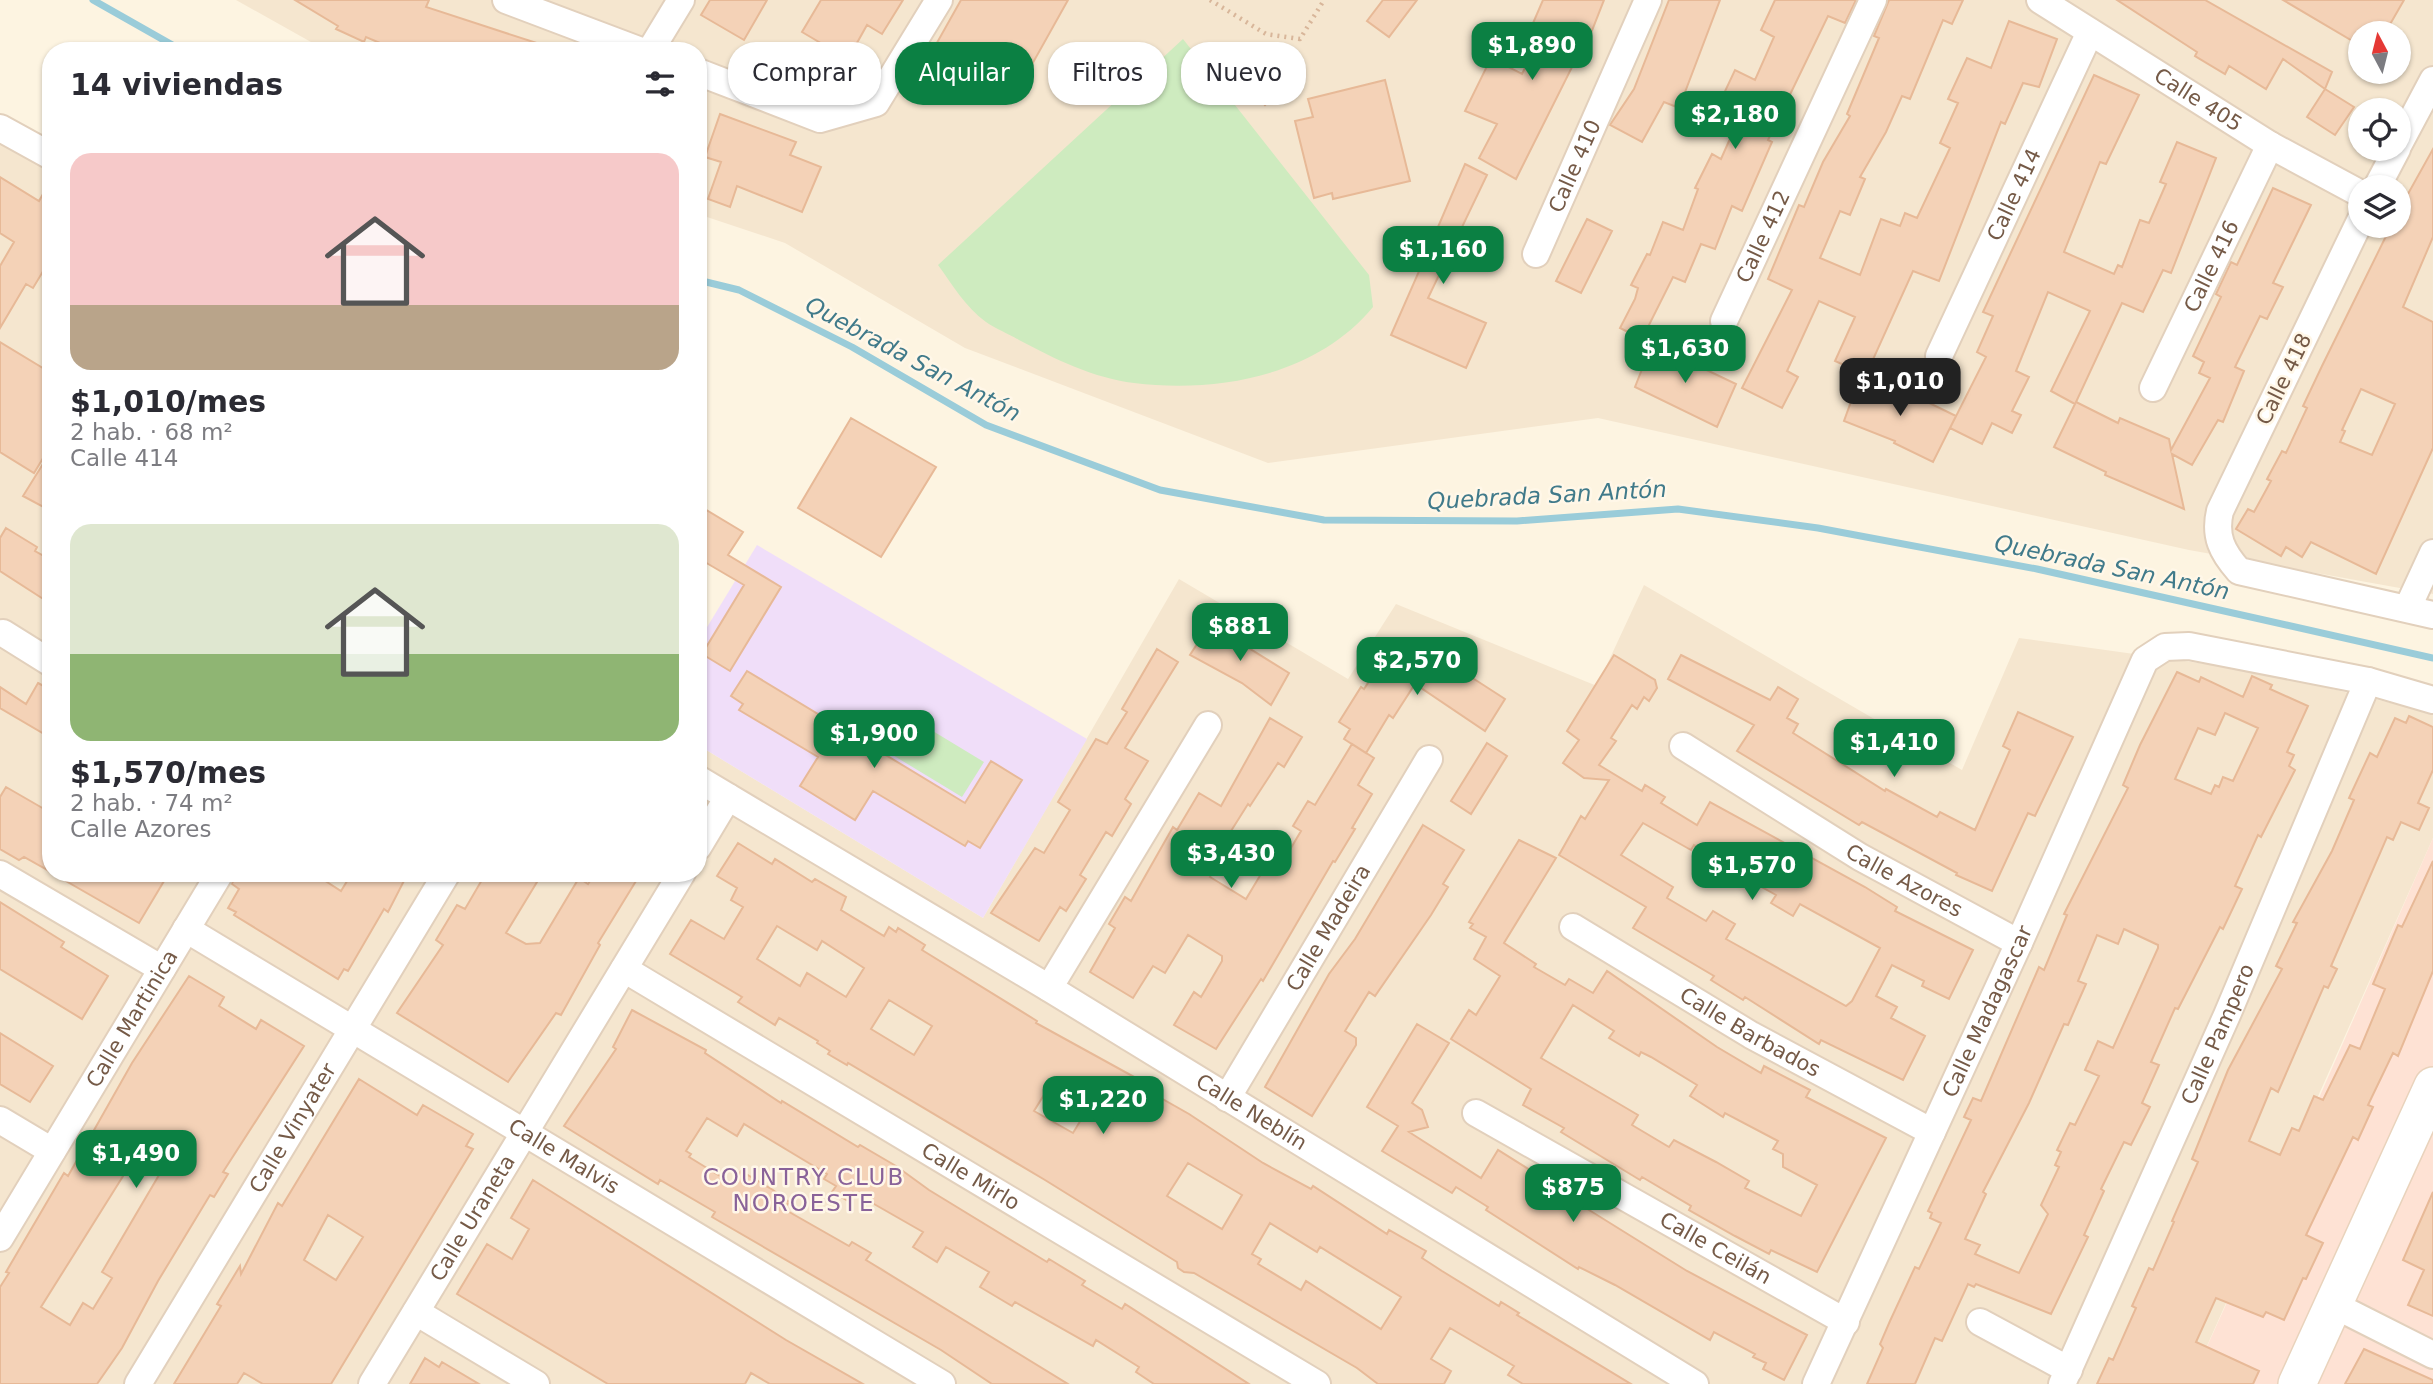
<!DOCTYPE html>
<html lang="es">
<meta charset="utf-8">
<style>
:root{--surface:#fff;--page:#f7f7f7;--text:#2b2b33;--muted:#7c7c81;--accent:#0b8043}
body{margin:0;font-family:"DejaVu Sans",sans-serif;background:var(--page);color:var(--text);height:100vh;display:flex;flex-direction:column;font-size:26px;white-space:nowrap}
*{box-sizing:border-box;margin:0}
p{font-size:23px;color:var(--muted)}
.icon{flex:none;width:38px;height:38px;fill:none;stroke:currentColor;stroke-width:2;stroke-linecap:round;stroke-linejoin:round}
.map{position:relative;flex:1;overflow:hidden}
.drawer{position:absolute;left:42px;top:42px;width:665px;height:840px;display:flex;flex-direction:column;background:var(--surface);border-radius:28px;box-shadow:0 2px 5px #0004}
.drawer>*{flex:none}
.hud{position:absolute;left:728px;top:42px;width:665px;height:63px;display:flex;gap:14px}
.needle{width:46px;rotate:353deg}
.buttons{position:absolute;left:2348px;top:21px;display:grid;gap:14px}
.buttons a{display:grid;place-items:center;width:63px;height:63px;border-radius:50%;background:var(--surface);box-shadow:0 2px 5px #0004;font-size:35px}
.price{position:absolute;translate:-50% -60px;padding:0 16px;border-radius:14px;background:var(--accent);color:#fff;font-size:23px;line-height:46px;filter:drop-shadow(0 2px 4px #0008)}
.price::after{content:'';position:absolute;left:50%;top:42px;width:21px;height:16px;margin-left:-10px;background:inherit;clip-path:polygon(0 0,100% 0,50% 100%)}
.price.active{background:#222;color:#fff}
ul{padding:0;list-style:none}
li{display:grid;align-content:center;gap:14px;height:371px;padding:0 28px}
li span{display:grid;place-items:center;height:217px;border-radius:21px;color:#555}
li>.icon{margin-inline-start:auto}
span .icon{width:126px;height:126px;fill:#fffc;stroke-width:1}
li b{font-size:30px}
h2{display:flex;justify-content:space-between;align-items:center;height:84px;padding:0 28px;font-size:30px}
.chip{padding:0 24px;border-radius:28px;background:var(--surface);box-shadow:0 2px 5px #0004;font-size:24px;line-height:63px}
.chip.active{background:var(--accent);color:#fff}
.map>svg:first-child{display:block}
</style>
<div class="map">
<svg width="2433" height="1384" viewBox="0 0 2433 1384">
<rect width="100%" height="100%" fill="#fdf4e1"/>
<path fill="#f5e6cf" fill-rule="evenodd" d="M236,0h2197v594l-244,-44 -591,-132 -330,45 -303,-115 -180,-105 -87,-29v-163h-371zM2361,33h38v39h-38zM2361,110h38v39h-38zM2361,187h38v39h-38z
M0,116l51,29v728h647v-128l285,173 196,-339 169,100 48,-75 201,82 47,-101 318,185 57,-132 237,33 177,42v125l-243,546h-2190z"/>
<path fill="#fee2d4" d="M2433,838v546h-243l107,-236z"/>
<path fill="#f0def9" d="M757,545l330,194 -104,179 -285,-173v-103z"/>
<path fill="#ceebbf" d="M1183,39l186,236 4,32c-57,69 -155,86 -239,76 -41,-5 -79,-24 -115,-43 -10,-6 -23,-11 -33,-18 -20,-14 -34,-38 -48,-57z
M913,719l71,43 -22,35 -71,-43z"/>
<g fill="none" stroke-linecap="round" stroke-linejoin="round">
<path stroke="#9accd9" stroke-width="7" d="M93,0l90,51
M698,280l41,10 113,57 134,78 174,65 164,30 193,1 161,-12 140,19 219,41 396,89"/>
</g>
<path fill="#f4d2b7" stroke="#e7b997" stroke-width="2" fill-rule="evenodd" d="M295,0h134l-3,7 126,41 -1,3h-152l-33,-14 -2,5 -28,-13 2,-3z
M710,0h57l-23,40 -43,-25z
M821,0h82l-21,34 -15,-9 -19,34 -46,-27z
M961,0h107l-52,93 -82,-45z
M1383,0h34l-28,37 -22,-16z
M1543,0h61l-24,61 -4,-2 -60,120 -37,-21 18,-34 -32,-13 26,-53 31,16 16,-32 -11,-5z
M1669,0h51l-41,108 -15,-6 -22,40 -32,-17 24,-36z
M1775,0h81l-11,23 -17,-7 -60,124 4,2 -30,69 -10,-5 -17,43 -14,-5 -16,38 -12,-5 -31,62 -22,-11 15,-29 3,-11 -7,-3 16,-31 3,1 13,-33 20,8 15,-41 -3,-1 17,-34 9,5 20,-45 -22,-10 16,-34 20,10 19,-43 -13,-7z
M1889,0h74l-11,24 -9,-4 -33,79 -8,-3 -16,36 -26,45 5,2 -15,36 -10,-4 -20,47 40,17 21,-56 19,7 5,-13 12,5 33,-70 -10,-5 18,-40 -10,-4 19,-41 24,10 18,-47 48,18 -18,48 -16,-4 -18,41 -4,-2 -62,159 -26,-10 -47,104 -31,-14 20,-44 -36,-16 -32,70 11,6 -16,31 -40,-20 50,-98 -24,-11 31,-74 5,2 19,-45 27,-46 -3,-2 32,-76 -5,-2z
M2117,0h88l127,72 -7,17 -42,-30 -17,30 -37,-23 -4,8 -30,-18 2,-4z
M2283,0h121l-19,33h-24v13z
M1106,60l17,20 -27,21 -16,-21z
M1255,66l24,26 -14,13 -24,-25z
M2094,75l45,20 -33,69 -6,-2 -36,90 50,22 4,-9 4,2 18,-47 9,3 17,-39 -6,-2 17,-40 39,16 -45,115 -8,-3 -20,42 -21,-9 -46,99 42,21 2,-5 49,21 2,11 39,-72 -11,-5 5,-11 -11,-6 28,-59 -5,-3 15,-32 6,3 36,-77 38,17 -38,78 10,4 -16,32 -7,-3 -25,51 9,4 -21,51 -5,-2 -26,45 -20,-11 12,55 -79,-34 1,-3 -52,-25 21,-43 -24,-13 39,-80 -42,-19 -32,79 13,6 -17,34 9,4 -9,18 -20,-10 -10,21 -32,-16 36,-71 -9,-5 16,-36 -10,-4z
M1385,80l25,101 -77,18 -1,-6 -18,5 -19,-77 18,-4 -5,-18z
M2325,89l29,18 -19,28 -28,-18z
M720,114l76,28 -6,13 31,12 -19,45 -65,-26 -7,21 -22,-8 13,-37 -16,-5z
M2433,149v88l-30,70 30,15v126l-57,126 -65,-32 -9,15 -16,-10 -5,9 -45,-27 12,-20 6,3 17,-31 -4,-2 15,-28 4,2 21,-45 -4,-2 19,-40 69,-140h8v-16zM2361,389l34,15 -23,51 -32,-13 5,-11 -3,-1z
M1465,164l22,11 -59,123 58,25 -20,45 -75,-33 33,-75 -5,-3 16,-23z
M0,177l39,24 12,-21v78l-18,30 -7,-4 -26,44v-62l14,-24 -14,-9z
M1587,219l25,12 -31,62 -25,-12z
M0,342l51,31v72l-17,28 -34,-21z
M1652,344l84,40 -19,43 -82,-40z
M1860,377l57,20 39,19 -23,46 -39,-19 1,-2 -51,-20z
M851,418l85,49 -55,90 -83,-49z
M51,451v60l-28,-15z
M698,505l45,27 -15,23 53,32 -51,84 -28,-17 42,-69 -46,-27z
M6,528l31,19 -2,4 16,9v44l-51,-33v-33z
M1210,624l79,49 -18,32 -29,-22 -52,-28z
M1426,648l79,51 -20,32 -70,-47 -22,34 -4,-3 -23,38 -22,-14 6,-10 -11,-7 22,-35 3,2 15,-23 6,4 5,-8 20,12z
M1157,649l21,13 -53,86 23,13 -23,38 6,5 -19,32 -6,-4 -26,43 6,4 -20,32 -6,-4 -21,34 -48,-28 44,-65 9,5 26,-43 -12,-8 38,-63 11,5 20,-32 -5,-3z
M1614,655l41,25 2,8 -8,13 -5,-4 -7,12 -5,-4 -21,33 5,3 -17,24 43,26 3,-6 20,12 -4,6 36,22 13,-23 155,85 32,20 -2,4 78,39 -24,49 -27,-13 2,-5 -32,-16 -16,31 21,11 -6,11 34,18 -22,44 -82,-40 -2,4 -74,-47 -2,3 -32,-20 3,-4 -81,-48 13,-21 -87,-52 22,-39 4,3 24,-39 -25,-2 -21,-15 16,-23 -12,-9zM1643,823l48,27 3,-5 27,15 2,-2 39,24 -2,4 16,9 -5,8 22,13 7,-12 80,44 -28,53 -6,5 -120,-67 9,-15 -22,-13 -7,10 -39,-23 6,-11 -52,-32z
M1681,655l89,45 8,-13 20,12 -11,19 11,6 -5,9 92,58 1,-2 51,28 3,-5 35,18 35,-80 -7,-4 15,-34 55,25 -38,79 -7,-3 -36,78 -36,-16 1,-2 -95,-51 -3,3 -122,-74 17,-26 -86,-46z
M747,671l218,132 26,-42 31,19 -42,68 -12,-7 -3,5 -92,-55 -18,29 -55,-34 18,-29 -79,-47 4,-6 -12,-8z
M2177,672l22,10 2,-5 42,20 9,-21 20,9 -2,4 38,17 -21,46 7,3 -5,11 6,4 -34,67 -3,-2 -23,51 7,3 -19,40 -3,-2 -42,82 -3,-1 -24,54 8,3 -17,38 8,4 -19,38 -7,-3 -23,47 3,2 -20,44 4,2 -37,77 -75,-30 -2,3 -6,-3 -26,57 -7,-3 -20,46h-48l16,-36 -3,-4 10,-23 25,-54 4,2 22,-46 -11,-5 2,-5 -4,-2 43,-91 -7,-3 9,-19 8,3 58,-134 5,3 23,-55 -3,-1 64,-126 -5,-3 17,-40zM2225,713l33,15 -25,53 -10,-4 -4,10 -4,-2 -4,9 -36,-15 23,-51 17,7zM2124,929l34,16v3l-45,100 -15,-7 -13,29 14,6 -24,49 -5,-2 -13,27 4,2 -6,13 4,2 -18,38 7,9 -29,59 -44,-19 5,-9 -15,-6 21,-45 -3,-2 46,-89 35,-79 4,1 10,-23 8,-18 -8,-3 19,-46 21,9z
M38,683l13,7v48l-51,-30v-21l26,17z
M2409,716l24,11v43l-15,33 11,5 -10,22 -18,-8 -8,18 -6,-3 -56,129 6,3 -9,19 -4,-2 -46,106 -7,-4 -22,53 31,14 12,-27 7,3 15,-35 9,4 27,-55 10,4 25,-60 -12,-5 25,-59 4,2 31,-66v110l-35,85 -5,-3 -25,52 5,2 -15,33 -5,-3 -47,98 17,8 -17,36 -3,-1 -19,42 -18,-8 -3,5 -47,-19 -20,44 63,29 -6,13h-156l12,-26 4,2 23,-52 -4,-2 17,-38 4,2 21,-48 -2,-1 26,-59 -6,-3 36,-89 54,-101 -6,-3 21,-43 -4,-1 39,-71 22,-51 -5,-2 21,-45 7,4 18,-39 11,5z
M1270,718l32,19 -18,30 -6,-4 -28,43 -2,-2 -39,62 5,3 -4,8 36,22 21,-35 11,6 23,-39 -8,-5 15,-25 7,4 37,-61 22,14 -16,27 14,9 -20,34 3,1 -20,33 -2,-1 -70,120 -2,-2 -45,70 -42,-24 20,-33 7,5 21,-36v-5l-34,-21 -23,38 -12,-7 -20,32 -43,-26 25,-44 -6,-4 16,-27 6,4 42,-74 4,3 22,-37 22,13z
M1487,743l20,13 -36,58 -20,-13z
M6,787l45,26v59l-27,-15 -5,3 -19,-11v-52z
M1423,825l41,25 -21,34 5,3 -17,28 -56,81 -6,-4 -24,39 11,7v7l-44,71 -47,-29 64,-113 26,-35z
M1519,840l37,18 -52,85 32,21 -2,3 31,18 4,-6 24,14 14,-22 110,76 44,26 3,-7 46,24 -4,7 80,41 -69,134 -46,-22 -2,4 -34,-18 -46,-26 2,-4 -49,-29 -2,3 -79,-48 3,-4 -41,-23 8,-16 -80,-50 18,-29 7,5 24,-39 -26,-17 12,-22 -16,-9 3,-4 -4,-2zM1573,1005l41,26 -5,7 30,18 2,-4 10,5 46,28 -7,11 33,21 2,-4 53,28 -5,8 10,5v13l34,18 -16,31 -56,-28 4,-7 -33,-19 -42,-22 -5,7 -37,-22 6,-10 -97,-57z
M738,843l34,21 3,-5 37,23 3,-3 31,18 -5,13 43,26 5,-9 7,5 2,-4 27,17 -3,5 115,71 -1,2 111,61 -2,5 44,25 74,49 48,26 2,-3 74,48 2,-4 37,21 -4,7 20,13 57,35 2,-4 18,11 -2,2 114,69h-108l-15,-9 6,-9 -64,-38 -19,31 20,12 -7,13h-66l-21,-16 -163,-95 -10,-1 -6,-4 -1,-6 -132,-82 -197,-117 -1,2 -19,-11 2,-3 -13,-8 1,-2 -39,-23 -4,7 -37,-23 4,-5 -72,-43 21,-34 33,19 19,-32 -12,-7 6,-12 -20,-12zM777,926l40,24 5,-9 42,27 -18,29 -39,-24 -7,13 -43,-27zM889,1000l43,26 -18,29 -43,-26zM1055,1077l38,23 -20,33 -39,-22zM1188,1163l54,32 -20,34 -55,-33zM1270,1223l47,29 3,-5 81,50 -20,32 -75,-48 -5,9 -43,-26 3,-5 -9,-5z
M52,873h99l13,8 -25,42z
M236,873h77l28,18 11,-18h56l-20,39 -4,-3 -36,62 -4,-2 -6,10 -104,-64 2,-3 -8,-4 11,-19 -7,-5z
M486,873h38l13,9 -31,51 20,11 14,-1 39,-65 9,6 7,-11h29l12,8 -38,62 2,2 -39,70 -5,-2 -48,69 -111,-69 46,-68 -7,-5 21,-35 8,4z
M0,902l64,40 -3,5 47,29 -26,43 -82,-50z
M189,976l35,21 -5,9 37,23 5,-9 43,26 -81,126 5,2 -14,23 -4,-2 -52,86 -36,67 -25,36h-97v-97l9,-14 -3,-1 58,-99 4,3 64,-113zM138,1139l31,19 -67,114 10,6 -19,31 -10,-6 -13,22 -29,-18 84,-134 -4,-3z
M632,1010l74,40 -1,3 76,50 1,-2 76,46 2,-2 36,21 33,24 118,72 2,-3 36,22 -3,4 40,24 3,-5 124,80h-95l-18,-12 3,-5 -43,-27 -3,6 -78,-44 -3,4 -32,-19 9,-15 -43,-25 -9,15 -24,-15 10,-15 -70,-40 -5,9 -16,-9 4,-6 -12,-7 3,-5 -83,-50 -7,12 -30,-18 -21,33 5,3 -2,3 44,27 8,-13 32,19 16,12 -5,7 65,37 3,-4 19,11 -5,7 202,124h-76l-51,-34 -229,-133 3,-5 -55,-32 -2,4 -94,-58 52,-77 -3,-2z
M1417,1024l32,19 -37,60 10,7 6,17 -19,5 72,46 17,-28 32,20 -4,6 45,27 2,-3 114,71 120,64 -23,45 -21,-11 3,-6 -13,-6 2,-3 -41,-22 -4,8 -95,-55 -36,-18 -1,2 -92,-59 2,-3 -32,-20 -4,6 -70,-42 16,-25 -31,-19z
M0,1033l53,33 -23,36 -30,-18z
M359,1079l58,36 6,-10 50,29 -7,12 7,3 -142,235h-68l-19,-11 -7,11h-63l47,-78 -4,-2 23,-38 1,8 37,-71 4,3zM328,1215l35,22 -27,43 -32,-20z
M533,1180l253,160 77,44h-93l-19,-11 -6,11h-137l-151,-90 30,-50 25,15 17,-30 -18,-11z
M2433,1192v124l-25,-11 16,-35 -21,-10z
M2364,1349l69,31v4h-88z
M425,1358l14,9 3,-5 37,22h-69z"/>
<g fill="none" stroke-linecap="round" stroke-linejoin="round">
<g stroke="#e2d0bc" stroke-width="30">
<g id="street">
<path d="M506,0l135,51"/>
<path id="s1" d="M2040,0l230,145 91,49"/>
<path d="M650,51l31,-51"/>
<path d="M698,72l122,47 56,-16 63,-103"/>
<path d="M0,128l51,28"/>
<path d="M2399,144l34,-64"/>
<path d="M2377,187l20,-38"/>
<path d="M2361,219l-141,292c-6,25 2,41 19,60l194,44"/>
<path id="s2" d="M1536,254l112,-254"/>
<path id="s3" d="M1724,321l149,-321"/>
<path id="s4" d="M1939,356l151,-324"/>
<path id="s5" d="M2153,388l117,-243"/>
<path d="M2408,607l25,-54"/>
<path d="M3,633l48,30"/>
<path id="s6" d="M1683,746l177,111 159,86"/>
<path id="s7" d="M698,779l351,209 646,396"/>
<path d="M698,847l30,-50"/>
<path d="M0,874l162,95"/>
<path id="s8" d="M1573,927l178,108 181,97"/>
<path id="s9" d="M186,929l756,455"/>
<path id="s10" d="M624,969l693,415"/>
<path d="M1049,988l159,-263"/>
<path id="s11" d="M1227,1098l202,-339"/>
<path id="s12" d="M1476,1113l370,209"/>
<path d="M0,1120l52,31"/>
<path id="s13" d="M0,1238l220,-365"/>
<path d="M2334,1305l99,50"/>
<path d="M416,1312l120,72"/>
<path d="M1980,1322l89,48"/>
<path id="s14" d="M138,1384l309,-511"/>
<path id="s15" d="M372,1384l310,-511"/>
<path id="s16" d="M1816,1384l203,-441 126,-283 20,-13 24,-1 179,35 65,19"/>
<path id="s17" d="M2062,1384l165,-369 141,-334"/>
</g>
</g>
<g stroke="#e9d3bc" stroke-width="40">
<path id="secondary" d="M2297,1384l136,-298"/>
</g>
<path stroke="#d8b69a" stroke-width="4.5" stroke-dasharray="2 5" stroke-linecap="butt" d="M1210,0l56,34 34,5 24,-39"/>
<use href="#street" stroke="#fff" stroke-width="26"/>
<use href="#secondary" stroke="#fff" stroke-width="37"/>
</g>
<g text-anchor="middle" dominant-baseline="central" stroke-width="5" stroke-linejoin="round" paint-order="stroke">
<g font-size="21" fill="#755a47" stroke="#fff7e8">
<text stroke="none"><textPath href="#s1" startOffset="187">Calle 405</textPath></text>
<text stroke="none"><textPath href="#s2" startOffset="96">Calle 410</textPath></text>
<text stroke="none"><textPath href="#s4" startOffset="178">Calle 414</textPath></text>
<text stroke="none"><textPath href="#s3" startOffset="93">Calle 412</textPath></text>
<text stroke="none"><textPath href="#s5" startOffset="135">Calle 416</textPath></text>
<text transform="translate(2284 379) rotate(-64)">Calle 418</text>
<text stroke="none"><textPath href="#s6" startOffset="259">Calle Azores</textPath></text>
<text stroke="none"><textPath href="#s11" startOffset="198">Calle Madeira</textPath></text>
<text stroke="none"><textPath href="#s16" startOffset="410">Calle Madagascar</textPath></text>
<text stroke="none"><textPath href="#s13" startOffset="256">Calle Martinica</textPath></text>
<text stroke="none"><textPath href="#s8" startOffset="206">Calle Barbados</textPath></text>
<text stroke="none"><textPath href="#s17" startOffset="383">Calle Pampero</textPath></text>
<text stroke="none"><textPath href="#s7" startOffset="646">Calle Neblín</textPath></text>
<text stroke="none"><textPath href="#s14" startOffset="299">Calle Vinyater</textPath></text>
<text stroke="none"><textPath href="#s9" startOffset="441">Calle Malvis</textPath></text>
<text stroke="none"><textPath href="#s10" startOffset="404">Calle Mirlo</textPath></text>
<text stroke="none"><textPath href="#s15" startOffset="194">Calle Uraneta</textPath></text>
<text stroke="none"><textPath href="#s12" startOffset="275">Calle Ceilán</textPath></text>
</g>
<g font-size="23" font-style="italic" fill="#407a8a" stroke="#fff7e8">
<text transform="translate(913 359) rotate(28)">Quebrada San Antón</text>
<text transform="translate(1547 495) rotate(-3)">Quebrada San Antón</text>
<text transform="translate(2112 567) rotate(12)">Quebrada San Antón</text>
</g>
<g font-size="23" letter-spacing="2" fill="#896299" stroke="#fff7e8">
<text x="804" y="1177">COUNTRY CLUB<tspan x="804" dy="26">NOROESTE</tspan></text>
</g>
</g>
</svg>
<div class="buttons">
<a><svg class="needle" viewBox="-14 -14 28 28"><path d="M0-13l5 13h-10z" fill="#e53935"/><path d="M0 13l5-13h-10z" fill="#7c7c81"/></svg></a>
<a><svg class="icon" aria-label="locate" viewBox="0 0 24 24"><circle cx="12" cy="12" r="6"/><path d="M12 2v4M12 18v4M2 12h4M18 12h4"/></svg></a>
<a><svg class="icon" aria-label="layers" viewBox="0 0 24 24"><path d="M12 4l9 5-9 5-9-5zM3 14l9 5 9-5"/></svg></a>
</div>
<b class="price" style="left:1532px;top:82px">$1,890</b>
<b class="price" style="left:1735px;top:151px">$2,180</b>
<b class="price" style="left:1443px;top:286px">$1,160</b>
<b class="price" style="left:1685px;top:385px">$1,630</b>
<b class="price active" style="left:1900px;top:418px">$1,010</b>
<b class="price" style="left:1240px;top:663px">$881</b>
<b class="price" style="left:1417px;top:697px">$2,570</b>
<b class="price" style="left:874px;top:770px">$1,900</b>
<b class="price" style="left:1894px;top:779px">$1,410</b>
<b class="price" style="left:1231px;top:890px">$3,430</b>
<b class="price" style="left:1752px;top:902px">$1,570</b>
<b class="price" style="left:1103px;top:1136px">$1,220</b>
<b class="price" style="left:136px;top:1190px">$1,490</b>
<b class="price" style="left:1573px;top:1224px">$875</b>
<div class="hud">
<a class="chip">Comprar</a>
<a class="chip active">Alquilar</a>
<a class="chip">Filtros</a>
<a class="chip">Nuevo</a>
</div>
<section class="drawer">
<h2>14 viviendas<svg class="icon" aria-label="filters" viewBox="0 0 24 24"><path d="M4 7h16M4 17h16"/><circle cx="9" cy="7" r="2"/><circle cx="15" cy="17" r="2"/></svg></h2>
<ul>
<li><span style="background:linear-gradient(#f6c9c9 70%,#b9a48a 0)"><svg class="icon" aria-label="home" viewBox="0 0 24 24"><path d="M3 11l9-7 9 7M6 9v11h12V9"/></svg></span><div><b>$1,010/mes</b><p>2 hab. · 68 m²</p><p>Calle 414</p></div></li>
<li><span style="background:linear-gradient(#dfe7d0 60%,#8fb573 0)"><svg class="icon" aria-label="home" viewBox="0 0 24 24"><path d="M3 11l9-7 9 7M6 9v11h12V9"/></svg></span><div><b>$1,570/mes</b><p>2 hab. · 74 m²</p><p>Calle Azores</p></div></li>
</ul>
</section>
</div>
